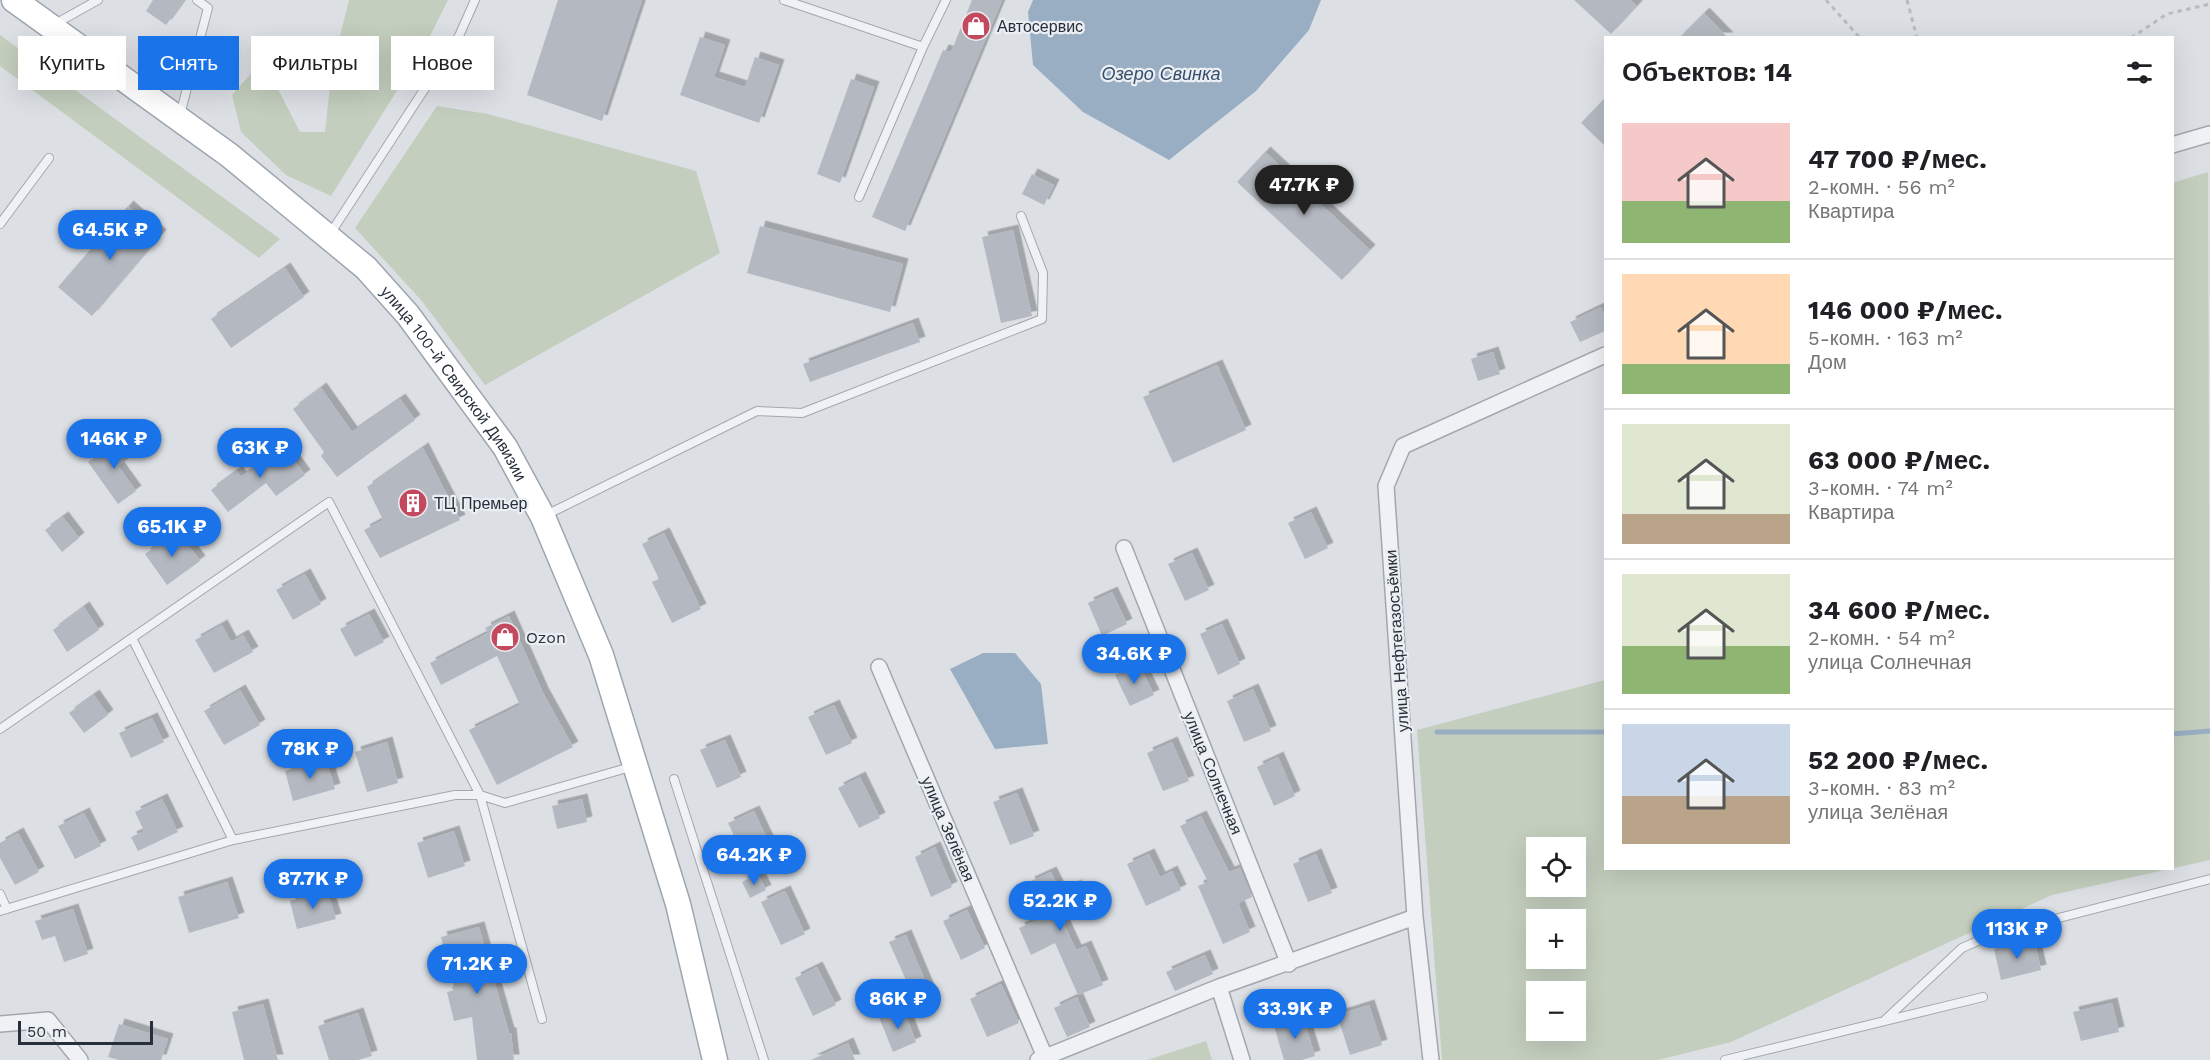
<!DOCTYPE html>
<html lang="ru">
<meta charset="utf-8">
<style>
:root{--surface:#fff;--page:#f2f2f2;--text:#202124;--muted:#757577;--line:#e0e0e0;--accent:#1a73e8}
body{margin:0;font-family:"Work Sans",sans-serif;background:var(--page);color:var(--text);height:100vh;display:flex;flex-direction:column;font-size:22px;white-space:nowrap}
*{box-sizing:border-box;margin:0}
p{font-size:20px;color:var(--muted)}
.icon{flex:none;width:33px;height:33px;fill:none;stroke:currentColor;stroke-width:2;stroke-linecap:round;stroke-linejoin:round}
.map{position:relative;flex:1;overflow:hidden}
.side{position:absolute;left:1604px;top:36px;width:570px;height:834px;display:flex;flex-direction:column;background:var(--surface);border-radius:0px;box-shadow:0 6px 24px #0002}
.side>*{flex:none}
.guide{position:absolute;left:18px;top:36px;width:570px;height:54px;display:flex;gap:12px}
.buttons{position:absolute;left:1526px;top:837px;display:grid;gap:12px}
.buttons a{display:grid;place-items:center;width:60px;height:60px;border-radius:0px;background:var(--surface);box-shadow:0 6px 24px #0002;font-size:30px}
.scale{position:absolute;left:18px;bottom:15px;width:135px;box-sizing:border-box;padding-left:6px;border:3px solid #272f3a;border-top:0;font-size:16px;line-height:21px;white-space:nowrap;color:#272f3a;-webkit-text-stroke:4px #ebeff3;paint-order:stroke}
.price{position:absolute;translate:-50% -51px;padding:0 14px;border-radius:21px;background:var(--accent);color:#fff;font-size:20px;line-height:39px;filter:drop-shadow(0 2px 3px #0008)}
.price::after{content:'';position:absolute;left:50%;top:36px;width:18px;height:14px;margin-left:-9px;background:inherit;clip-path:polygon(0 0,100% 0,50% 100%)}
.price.active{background:#222;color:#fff}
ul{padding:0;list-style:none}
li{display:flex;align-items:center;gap:18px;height:150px;padding:0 18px}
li+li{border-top:2px solid var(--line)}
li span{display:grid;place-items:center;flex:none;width:168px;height:120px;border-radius:0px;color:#555}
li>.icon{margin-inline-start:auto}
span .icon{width:72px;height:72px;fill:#fffc;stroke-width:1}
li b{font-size:26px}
h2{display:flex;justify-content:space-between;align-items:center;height:72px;padding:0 18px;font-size:26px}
.pill{padding:0 21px;border-radius:0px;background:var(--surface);box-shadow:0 6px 24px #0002;font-size:21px;line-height:54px}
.pill.active{background:var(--accent);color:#fff}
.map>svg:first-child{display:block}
</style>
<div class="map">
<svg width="2210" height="1060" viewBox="0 0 2210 1060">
<defs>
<filter id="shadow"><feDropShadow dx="5.5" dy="-5.5" stdDeviation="0" flood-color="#0004"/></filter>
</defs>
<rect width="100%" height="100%" fill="#dce0e5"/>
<path fill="#c3cebe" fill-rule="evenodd" d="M349,0h99l-23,46 -94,150 -45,-21 -45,-43 -9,-37 31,-35 37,72h25l7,-64z
M0,35l280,204 -21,19 -259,-192z
M437,106l51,8 208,57 24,82 -235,132 -64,-85 -66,-72z
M2208,172l2,688 -158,35 -321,147 -73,18h-216l-25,-330 188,-50v188h567v-685zM1536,848h39v38h-39zM1536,920h39v38h-39zM1536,992h39v38h-39z
M1206,1041l6,19h-65z"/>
<path fill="#99aec3" d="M1033,0h288l-12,30 -53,61 -87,69 -86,-48 -50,-47 -5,-53z
M983,653h32l26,31 7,60 -53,5 -45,-80z"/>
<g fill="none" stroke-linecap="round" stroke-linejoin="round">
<path stroke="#99aec3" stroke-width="5" d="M1437,732h168
M2172,734l38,-3"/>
</g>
<path fill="#b4b9c1" filter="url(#shadow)" d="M153,0h31l-18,25 -20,-14z
M558,0h84l-40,121 -75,-26z
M972,0h30l-97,231 -33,-14 71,-167 8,2z
M1574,0h56l7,6 -26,28z
M1704,13l24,25h-49z
M700,37l25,8 -11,32 31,10 10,-30 24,8 -20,58 -79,-28z
M851,79l23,8 -34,96 -23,-9z
M1605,98v48l-24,-23z
M1265,152l105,98 -28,30 -105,-98z
M1032,174l22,11 -10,20 -22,-11z
M128,206l33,29 -69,81 -34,-29z
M760,226l143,38 -13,48 -143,-39z
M1013,230l19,86 -31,7 -19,-86z
M285,268l19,29 -73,51 -20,-29z
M1601,307l4,9v15l-25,11 -10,-20z
M913,323l7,19 -110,40 -7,-18z
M1493,352l7,22 -22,7 -7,-22z
M1217,365l29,65 -73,33 -30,-66z
M321,388l31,44 48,-33 15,21 -78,57 -16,-21 3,-4 -31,-43z
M123,437l12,17 -17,12 18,25 -18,13 -30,-42z
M284,446l21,29 -29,21 -10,-13 -38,29 -17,-22 26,-19 4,6z
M423,448l37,72 -80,38 -16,-28 19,-10 -16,-33z
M1311,512l17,36 -23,11 -17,-36z
M63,517l16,21 -17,14 -17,-22z
M178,531l22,30 -33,24 -22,-31z
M664,533l37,76 -29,14 -20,-41 7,-3 -17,-35z
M1192,553l17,37 -24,11 -17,-37z
M305,574l16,30 -28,16 -17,-30z
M1112,592l15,32 -25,12 -14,-33z
M84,607l15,23 -32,22 -14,-22z
M369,614l15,28 -29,15 -15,-28z
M509,616l34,77 30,54 -76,38 -28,-55 51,-25 -23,-49 -56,29 -11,-22 58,-30 -3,-5z
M1222,624l18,40 -22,11 -18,-41z
M222,625l9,17 12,-7 10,17 -39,21 -19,-33z
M1139,664l15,31 -24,11 -15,-31z
M1253,689l18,42 -27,11 -17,-41z
M240,690l20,35 -36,20 -20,-34z
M94,695l14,20 -24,18 -15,-20z
M834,705l18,38 -26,12 -18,-38z
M152,718l12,24 -33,16 -12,-25z
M725,740l16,37 -24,11 -17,-38z
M387,742l11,41 -31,9 -12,-40z
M1172,742l17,39 -26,10 -16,-38z
M1278,757l17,39 -21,10 -17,-39z
M326,760l9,29 -42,12 -8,-30z
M860,777l20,41 -21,10 -21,-40z
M1017,793l17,43 -24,9 -17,-43z
M162,799l16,33 -40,19 -7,-14 13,-6 -9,-19z
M582,799l5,23 -30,7 -5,-23z
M754,811l17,36 -26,12 -17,-36z
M84,813l17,33 -26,13 -17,-33z
M1201,816l28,56 11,-4 12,29 -14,6 12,29 -27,12 -25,-58 10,-4 -28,-56z
M454,831l11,35 -37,12 -11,-35z
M18,833l21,39 -24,13 -15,-27v-15z
M935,847l17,40 -21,10 -16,-40z
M1149,854l11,23 12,-6 9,19 -35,16 -19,-42z
M1316,854l16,39 -24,9 -15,-38z
M1051,872l10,20 15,-7 8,18 -24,12 16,35 10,-4 17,39 -25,10 -23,-52 -24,12 -12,-27 26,-12 -16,-34z
M758,874l8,16 -16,8 -8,-16z
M227,882l12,36 -50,15 -11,-36z
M327,891l9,28 -39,10 -7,-28z
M785,891l20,43 -24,11 -20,-43z
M73,909l15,45 -24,8 -9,-26 -13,4 -7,-19z
M967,910l18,38 -24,12 -18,-39z
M479,927l30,106h2l3,27h-37l-5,-43 -18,4 -7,-29 8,-2 -14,-53z
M906,935l25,60 -20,9 -6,-13 5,-2 -21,-47z
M2034,939l7,31 -40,10 -7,-31z
M1205,955l8,19 -38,17 -9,-19z
M817,967l19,38 -23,11 -18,-38z
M1001,984l18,39 -32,14 -17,-38z
M1077,997l13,30 -23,10 -13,-29z
M2112,1003l7,29 -38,9 -8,-29z
M263,1004l15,56h-34l-12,-48z
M1369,1005l13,40 -32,10 -13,-40z
M903,1008l13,34 -23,10 -14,-35z
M358,1013l14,43 -14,4h-29l-11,-34z
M1303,1017l12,39 -13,4h-18l-10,-34z
M119,1024l49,15 -7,21h-42l-11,-3z
M848,1043l7,17h-44z"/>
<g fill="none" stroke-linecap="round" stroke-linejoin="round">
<g stroke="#a2a7ae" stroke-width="10">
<path id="service" d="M784,0l139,47 -64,150
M55,24l43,-24
M923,47l23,-47
M180,115l28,-107 -11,-8
M0,224l49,-66
M330,234l129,-198 16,-36
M544,516l213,-105 45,2 240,-94 1,-46 -22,-57
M132,638l101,202
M0,729l329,-227 151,293 62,224
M674,779l90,281
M0,894l7,15
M0,911l233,-71 222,-45h25l25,8 129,-37
M1885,1020l77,-72 27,-12 221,-57
M1725,1060l258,-63"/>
</g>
<g stroke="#a2a7ae" stroke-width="18">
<path id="minor" d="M2172,145l38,-11
M1124,548l165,416
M879,667l166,390
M1219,987l23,73
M0,1024l48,-4 32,40
M1038,1060l181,-73 196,-70
M1431,1060l-16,-143 -29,-431 17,-40 202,-91"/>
</g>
<g stroke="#9da5b0" stroke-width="27">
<g id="primary">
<path id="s1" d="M14,0l215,155 137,113 42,47 97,132 38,70 58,138 77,249 37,156"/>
</g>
</g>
<path stroke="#b7bbc0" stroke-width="3" stroke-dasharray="4.5 4.5" stroke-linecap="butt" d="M1826,0l34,38
M1907,0l10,38
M2131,38l36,-24 43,-10"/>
<use href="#service" stroke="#eff1f4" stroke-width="8"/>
<use href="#minor" stroke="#eff1f4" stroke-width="15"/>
<use href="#primary" stroke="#fff" stroke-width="24"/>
</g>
<defs>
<g id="shop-disc" transform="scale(1.5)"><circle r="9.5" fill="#c3495e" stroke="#ebeff3"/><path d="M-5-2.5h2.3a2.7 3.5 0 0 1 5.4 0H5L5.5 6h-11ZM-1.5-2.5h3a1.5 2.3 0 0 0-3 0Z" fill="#fff"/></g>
<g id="building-disc" transform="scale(1.5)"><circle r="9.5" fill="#c3495e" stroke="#ebeff3"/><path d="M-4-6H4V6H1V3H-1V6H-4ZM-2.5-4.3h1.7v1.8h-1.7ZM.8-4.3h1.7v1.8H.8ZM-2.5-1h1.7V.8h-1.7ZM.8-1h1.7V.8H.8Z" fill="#fff"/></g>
</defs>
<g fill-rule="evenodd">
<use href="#shop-disc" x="976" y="26"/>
<use href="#building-disc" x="413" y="503"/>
<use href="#shop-disc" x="505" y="637"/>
</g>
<g text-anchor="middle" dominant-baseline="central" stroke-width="4.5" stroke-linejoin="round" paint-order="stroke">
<g font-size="16" fill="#272f3a" stroke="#ebeff3" text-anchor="start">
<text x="997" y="26">Автосервис</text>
<text x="434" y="503">ТЦ Премьер</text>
<text x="526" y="637">Ozon</text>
</g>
<g font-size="16" fill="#272f3a" stroke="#ebeff3">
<text stroke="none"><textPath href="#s1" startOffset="588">улица 100-й Свирской Дивизии</textPath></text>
<text transform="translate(1397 641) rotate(-94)">улица Нефтегазосъёмки</text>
<text transform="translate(1213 773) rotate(68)">улица Солнечная</text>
<text transform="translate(948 829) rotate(67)">улица Зелёная</text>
</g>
<g font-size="18" font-style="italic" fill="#354e6b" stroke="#ebeff3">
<text x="1161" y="73">Озеро Свинка</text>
</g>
</g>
</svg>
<div class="buttons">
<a><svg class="icon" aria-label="locate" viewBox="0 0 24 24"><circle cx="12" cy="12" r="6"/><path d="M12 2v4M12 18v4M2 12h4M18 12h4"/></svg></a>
<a>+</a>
<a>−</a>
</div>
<div class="scale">50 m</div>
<b class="price active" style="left:1304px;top:216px">47.7K ₽</b>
<b class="price" style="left:110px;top:261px">64.5K ₽</b>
<b class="price" style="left:114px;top:470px">146K ₽</b>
<b class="price" style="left:260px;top:479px">63K ₽</b>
<b class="price" style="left:172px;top:558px">65.1K ₽</b>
<b class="price" style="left:1134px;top:685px">34.6K ₽</b>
<b class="price" style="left:310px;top:780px">78K ₽</b>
<b class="price" style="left:754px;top:886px">64.2K ₽</b>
<b class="price" style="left:313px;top:910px">87.7K ₽</b>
<b class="price" style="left:1060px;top:932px">52.2K ₽</b>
<b class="price" style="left:2017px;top:960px">113K ₽</b>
<b class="price" style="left:477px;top:995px">71.2K ₽</b>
<b class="price" style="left:898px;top:1030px">86K ₽</b>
<b class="price" style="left:1295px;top:1040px">33.9K ₽</b>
<div class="guide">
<a class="pill">Купить</a>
<a class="pill active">Снять</a>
<a class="pill">Фильтры</a>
<a class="pill">Новое</a>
</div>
<section class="side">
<h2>Объектов: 14<svg class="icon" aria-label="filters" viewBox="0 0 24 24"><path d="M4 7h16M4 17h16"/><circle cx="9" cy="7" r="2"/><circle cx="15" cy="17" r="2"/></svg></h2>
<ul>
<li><span style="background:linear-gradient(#f6c9c9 65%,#8fb573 0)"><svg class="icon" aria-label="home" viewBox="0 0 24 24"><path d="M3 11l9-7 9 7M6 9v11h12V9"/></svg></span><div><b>47 700 ₽/мес.</b><p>2-комн. · 56 m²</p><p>Квартира</p></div></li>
<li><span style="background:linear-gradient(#ffd9b3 75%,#8fb573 0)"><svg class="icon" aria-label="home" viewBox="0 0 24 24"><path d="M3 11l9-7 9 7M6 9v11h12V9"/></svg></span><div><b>146 000 ₽/мес.</b><p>5-комн. · 163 m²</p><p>Дом</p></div></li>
<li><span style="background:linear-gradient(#dfe7d0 75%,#b9a48a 0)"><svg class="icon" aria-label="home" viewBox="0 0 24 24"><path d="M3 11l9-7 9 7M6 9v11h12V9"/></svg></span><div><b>63 000 ₽/мес.</b><p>3-комн. · 74 m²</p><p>Квартира</p></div></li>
<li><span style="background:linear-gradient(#dfe7d0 60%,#8fb573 0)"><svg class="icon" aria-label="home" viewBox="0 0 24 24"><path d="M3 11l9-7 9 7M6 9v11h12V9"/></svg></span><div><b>34 600 ₽/мес.</b><p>2-комн. · 54 m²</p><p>улица Солнечная</p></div></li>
<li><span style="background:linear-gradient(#c9d6e8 60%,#b9a48a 0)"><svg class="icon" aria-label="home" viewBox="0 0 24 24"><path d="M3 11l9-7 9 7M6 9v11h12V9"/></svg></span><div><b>52 200 ₽/мес.</b><p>3-комн. · 83 m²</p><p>улица Зелёная</p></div></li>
</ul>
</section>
</div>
